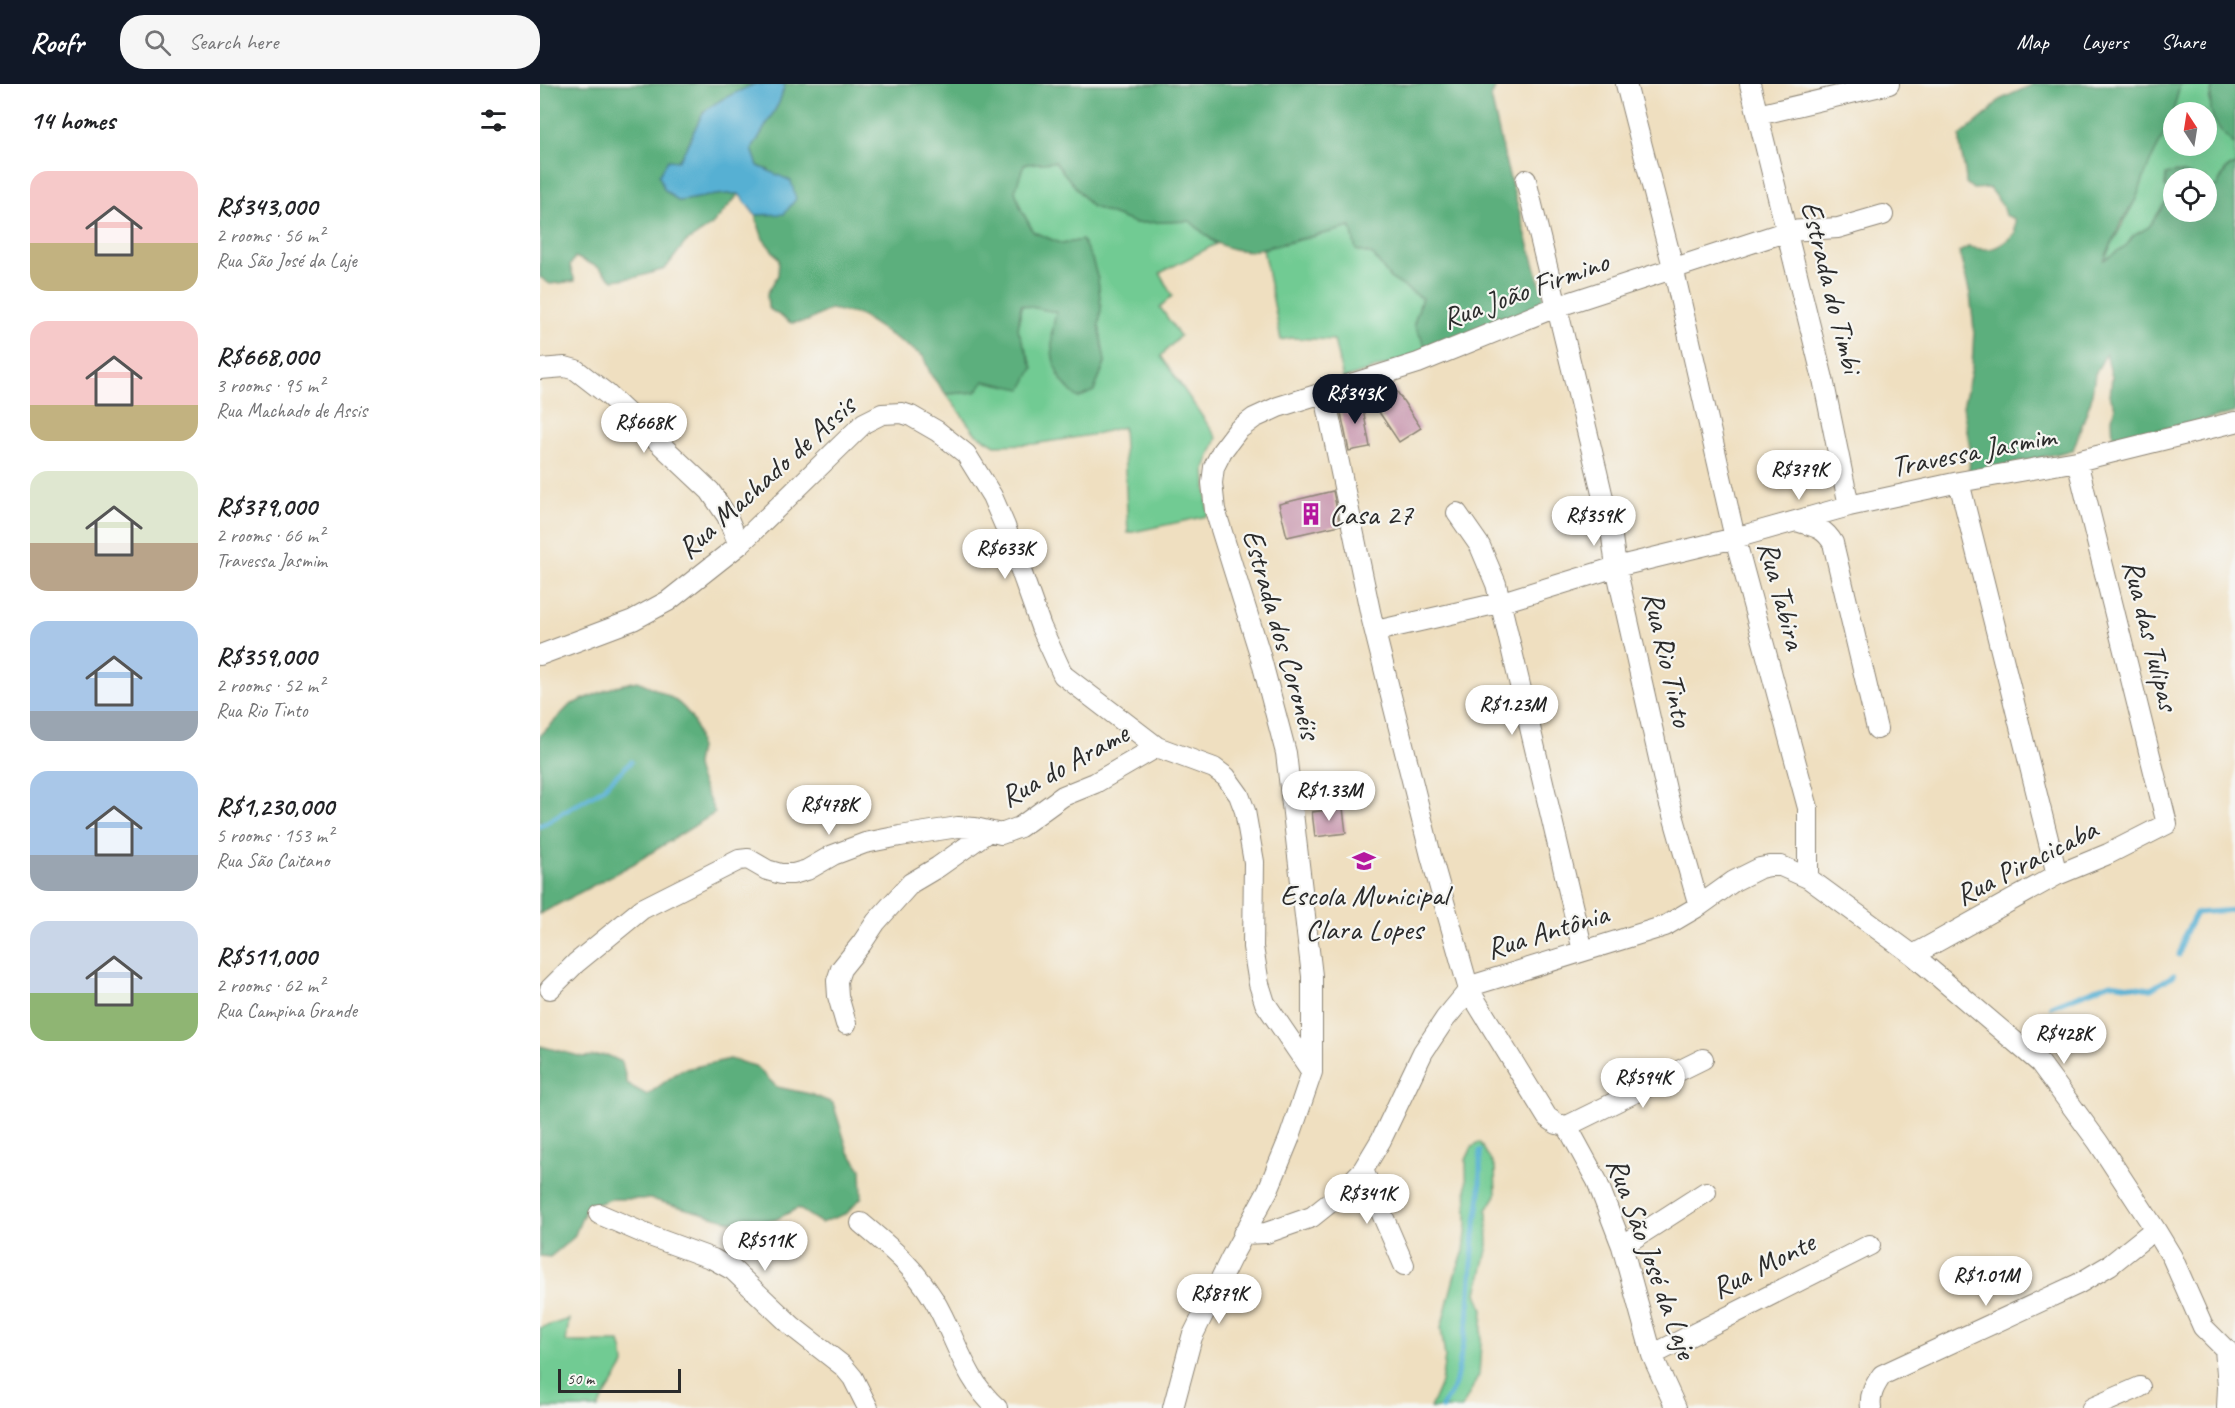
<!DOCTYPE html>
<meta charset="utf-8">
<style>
:root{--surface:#fff;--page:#f6f6f6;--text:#202124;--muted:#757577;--accent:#111827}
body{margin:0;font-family:Caveat,sans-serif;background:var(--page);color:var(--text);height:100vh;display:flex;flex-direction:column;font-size:22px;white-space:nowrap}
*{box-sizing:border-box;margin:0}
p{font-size:20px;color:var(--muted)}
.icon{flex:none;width:33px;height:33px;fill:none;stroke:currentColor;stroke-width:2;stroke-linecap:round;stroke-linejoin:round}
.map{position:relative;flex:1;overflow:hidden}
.panel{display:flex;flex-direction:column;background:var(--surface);width:540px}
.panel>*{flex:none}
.needle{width:39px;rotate:348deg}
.buttons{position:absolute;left:1623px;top:18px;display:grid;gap:12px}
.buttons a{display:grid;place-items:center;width:54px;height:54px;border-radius:50%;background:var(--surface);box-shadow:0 6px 24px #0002;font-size:30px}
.scale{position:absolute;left:18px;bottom:15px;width:123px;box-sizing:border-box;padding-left:6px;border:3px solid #2b2b2b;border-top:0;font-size:16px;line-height:21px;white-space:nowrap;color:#2b2b2b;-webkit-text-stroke:4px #f6f6f2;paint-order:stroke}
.price{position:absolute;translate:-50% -51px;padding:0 14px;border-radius:21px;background:#fff;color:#222;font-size:20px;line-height:39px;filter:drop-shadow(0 2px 3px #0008)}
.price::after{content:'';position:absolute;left:50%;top:36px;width:18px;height:14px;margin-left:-9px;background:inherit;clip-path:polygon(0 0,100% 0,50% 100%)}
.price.on{background:var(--accent);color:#fff}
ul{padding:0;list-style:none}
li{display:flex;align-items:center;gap:18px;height:150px;padding:0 30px}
li span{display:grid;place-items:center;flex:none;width:168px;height:120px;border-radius:18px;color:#555}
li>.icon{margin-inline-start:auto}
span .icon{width:72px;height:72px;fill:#fffc;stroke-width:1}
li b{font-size:26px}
h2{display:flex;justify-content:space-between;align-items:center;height:72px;padding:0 30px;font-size:26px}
header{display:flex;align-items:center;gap:36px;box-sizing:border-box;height:84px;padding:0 30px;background:var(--accent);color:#fff}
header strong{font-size:28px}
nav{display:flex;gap:33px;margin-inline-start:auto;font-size:21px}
.search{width:420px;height:54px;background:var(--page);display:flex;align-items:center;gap:15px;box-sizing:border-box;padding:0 21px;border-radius:24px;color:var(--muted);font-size:22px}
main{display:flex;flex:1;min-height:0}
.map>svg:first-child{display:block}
</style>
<header>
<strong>Roofr</strong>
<div class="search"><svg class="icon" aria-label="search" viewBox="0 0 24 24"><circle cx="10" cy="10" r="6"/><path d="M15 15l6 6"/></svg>Search here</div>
<nav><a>Map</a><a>Layers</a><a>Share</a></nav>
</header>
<main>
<section class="panel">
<h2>14 homes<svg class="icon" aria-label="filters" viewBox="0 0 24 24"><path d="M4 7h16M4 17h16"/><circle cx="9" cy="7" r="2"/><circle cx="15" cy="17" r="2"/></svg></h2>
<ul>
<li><span style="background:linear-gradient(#f6c9c9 60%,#c2b280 0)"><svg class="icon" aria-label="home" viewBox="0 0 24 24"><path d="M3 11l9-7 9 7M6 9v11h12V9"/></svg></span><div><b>R$343,000</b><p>2 rooms · 56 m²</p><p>Rua São José da Laje</p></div></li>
<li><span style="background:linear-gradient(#f6c9c9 70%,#c2b280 0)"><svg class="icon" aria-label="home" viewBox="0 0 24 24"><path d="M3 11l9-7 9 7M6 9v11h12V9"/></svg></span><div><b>R$668,000</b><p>3 rooms · 95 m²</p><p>Rua Machado de Assis</p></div></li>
<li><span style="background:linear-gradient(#dfe7d0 60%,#b9a48a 0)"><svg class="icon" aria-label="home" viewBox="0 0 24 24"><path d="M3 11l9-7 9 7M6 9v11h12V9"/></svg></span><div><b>R$379,000</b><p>2 rooms · 66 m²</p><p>Travessa Jasmim</p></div></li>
<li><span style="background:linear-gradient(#a9c7e8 75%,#9aa5b1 0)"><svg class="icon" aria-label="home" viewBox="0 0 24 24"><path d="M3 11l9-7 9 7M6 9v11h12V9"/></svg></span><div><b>R$359,000</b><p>2 rooms · 52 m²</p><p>Rua Rio Tinto</p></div></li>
<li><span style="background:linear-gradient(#a9c7e8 70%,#9aa5b1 0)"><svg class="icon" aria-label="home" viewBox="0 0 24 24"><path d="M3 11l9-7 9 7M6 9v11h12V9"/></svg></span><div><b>R$1,230,000</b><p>5 rooms · 153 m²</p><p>Rua São Caitano</p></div></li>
<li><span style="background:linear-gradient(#c9d6e8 60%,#8fb573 0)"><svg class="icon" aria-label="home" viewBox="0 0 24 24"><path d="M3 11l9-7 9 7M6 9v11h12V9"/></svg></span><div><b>R$511,000</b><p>2 rooms · 62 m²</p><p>Rua Campina Grande</p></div></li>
</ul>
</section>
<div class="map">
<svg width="1695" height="1324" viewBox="0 0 1695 1324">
<rect width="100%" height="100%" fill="#f6f6f2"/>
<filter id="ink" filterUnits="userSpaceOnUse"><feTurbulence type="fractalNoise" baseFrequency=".0167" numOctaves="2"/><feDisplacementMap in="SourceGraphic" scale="12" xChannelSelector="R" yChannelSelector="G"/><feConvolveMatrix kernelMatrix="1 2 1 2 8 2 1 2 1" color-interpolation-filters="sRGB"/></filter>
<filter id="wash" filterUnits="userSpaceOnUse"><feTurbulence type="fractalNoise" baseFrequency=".008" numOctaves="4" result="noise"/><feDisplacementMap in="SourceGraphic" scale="24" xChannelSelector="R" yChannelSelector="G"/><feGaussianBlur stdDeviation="1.35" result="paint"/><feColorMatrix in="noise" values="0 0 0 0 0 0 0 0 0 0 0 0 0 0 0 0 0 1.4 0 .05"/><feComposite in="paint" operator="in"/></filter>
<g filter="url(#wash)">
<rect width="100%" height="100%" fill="#efdfc0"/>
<path fill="#71cb93" stroke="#4e7b5f" stroke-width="1.5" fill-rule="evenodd" d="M1640,0h33l-4,17 16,34 10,10v20l-9,3 -9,18 -9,2 -2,-10c-11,0 -19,-5 -31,-6l-5,24 -21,31 -16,9 -6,9 -24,16 33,-62 13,-35 22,-44zM1634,28h32v34h-32z
M515,78l36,44 44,17 55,-2 26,23 -56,29 12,23 -12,11 20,29 -19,20 56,82 -12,30 3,48 -80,17 -5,-106 -32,8 -57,9 -39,1 -20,-12 -29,-39 30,-2 8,-11 49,-13 -15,-38 3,-25 36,7 -6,23 43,55 11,-27 -6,-38 2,-17 -3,-28 -6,-21 -10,-19 -20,4 -28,-12 -13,-23 -6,-18 8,-27z
M811,143l5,23 17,5 17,23 32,20 -8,26 14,27 -85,28 -9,-39 -44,-2 -9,2 -18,-91z
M940,1058l15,26 1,27 -9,15 1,36 -11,47 6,16 -4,66 -17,33h-32l11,-25 4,-26 -4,-29 14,-54 9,-23 3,-27 -1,-64 6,-13z
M29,1235l-3,23h54l3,10 1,13 -26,43h-58v-80z"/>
<path fill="#5caf7d" stroke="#446d54" stroke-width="1.5" d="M0,0h215l-28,13 -24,15 -15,35 -10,14 -14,28 14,12c21,-2 40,-9 61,-7l-27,31 -27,18 -20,26 -28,8 -24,3 -15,-13 -23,-10 -5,9 5,15 -25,3 -10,-7z
M245,0h712l-6,13 16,71 39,137 -118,46 -14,-27 8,-26 -32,-20 -17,-23 -17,-5 -5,-23 -100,24c-31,-1 -39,-10 -61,-30l-55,2 -44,-17 -36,-44 -31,2 -9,27 6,18 12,23 29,12 20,-4 10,19 6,21 3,28 -2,17 6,37 -11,29 -16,7c-5,-5 -12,-11 -16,-17 -14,-21 -11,-47 -6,-69l-35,-7 -3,25 15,38 -11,21 -38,-8 -8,11 -30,2 -15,-19 -8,-19 -63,-41 -30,-6 -22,12 -17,2 -23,-15 -1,-14 11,-19 1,-16 -16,-20 -8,-24 29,-1 -15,-44 -11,-4 -6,-17 27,-46z
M1494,0h146l-9,36 -22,44 -13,35 -15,24 -17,37 23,-15 6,-9 16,-9 21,-31 -5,-9 1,-12c11,-4 20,-3 29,3h-21v34h32l1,-25 10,-1 10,-18 8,-3v248l-122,27 -1,-22 3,-11 -5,-11 2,-19 -6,-23 -11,20 -4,26 -18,50 -104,24 1,-26 -7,-41 9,-40 2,-37 -4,-36 -11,-42 9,-5c22,5 31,2 47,-14v-14l-10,-4 -3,-10 -13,-17 -16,1 -7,-6c0,-18 -7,-29 -6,-47l28,-23 11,-13z
M1673,0h22v61c-22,-20 -29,-31 -22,-61z
M97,597c32,13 61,26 62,66 0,6 -3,13 -3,19 2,13 14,34 19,47l-82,51 -93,50v-178l30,-31 46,-19z
M0,962l43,11 24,-2 15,7 5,22 20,11 34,-25 49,-11 25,7 22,21 33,7 23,9 15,48 13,18 1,28 -15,16 -26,10 -23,-15 -23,12 -35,4 -89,-25h-40l-25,9 -12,29 -24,20 -10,-1z"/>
<path fill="#56b0d3" stroke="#406e7f" stroke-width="1.5" d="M215,0h30l-6,19 -27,46 6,17 33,15 5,18 -12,15 -29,1 -16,-21c-21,-2 -40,5 -61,7l-14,-12 -5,-14 9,-15 10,1c11,-14 15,-31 24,-46 7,-12 40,-25 53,-31z"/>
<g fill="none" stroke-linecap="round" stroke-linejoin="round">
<path stroke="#56b0d3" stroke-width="5" d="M0,742l61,-36 30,-28
M1639,871l5,-19 12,-23 39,-3
M1511,922l60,-23 40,6 23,-14
M902,1324l13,-23 13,-65 6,-85 6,-40v-44"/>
</g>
<g id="blocks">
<path fill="#c896ae" d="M852,300l29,44 -22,14 -30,-45z
M821,314l9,49 -21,4 -10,-48z
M793,407l7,34 -53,12 -8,-33z
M803,724l3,25 -31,4 -3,-25z"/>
</g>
</g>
<g filter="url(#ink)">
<use href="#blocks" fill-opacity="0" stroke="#8d8576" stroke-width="1.5"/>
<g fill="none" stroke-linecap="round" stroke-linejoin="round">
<g stroke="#8d8576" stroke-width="22">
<path id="minor" d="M1086,0l47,183 62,271 73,270v70
M1210,0l73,295 26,127
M1218,31l131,-31
M986,96l71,292 15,65 4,30 51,227 32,112
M0,285l25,-2 11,3 31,24 103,97 17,25 12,29
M784,307l47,225 60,240 38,134 78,127 10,7 10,2 30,55 25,65 30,109 24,53
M1419,398l98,393
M917,429l23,33 16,38 87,367
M1256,437c17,5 28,6 37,22l44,186
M836,547l123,-28 117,-36 119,-29 114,-32 110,-24 118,-21 158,-39
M0,571l93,-35 35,-19 71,-56 125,-122 18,-9 20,-1 9,3 26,15 29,23 26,42 13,30 36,101 22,48 94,72 57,21 12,9 13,18 6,16 9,51 -1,85 6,37 6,19 47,69
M1373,871l144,-80 51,-21 59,-30 -90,-363
M10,905l26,-26 66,-54 97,-49 9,-1 19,11 14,4h12l14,-4 26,-15 32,-12 35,-7 58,-9 17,1 26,6 19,-7 43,-31 32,-13 62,-36
M306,940l-8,-28 -1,-15 4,-12 21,-26 14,-21 35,-39 27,-16 51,-36
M1027,1042l136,-67
M823,1086l41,95
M59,1130l51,22 63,23 20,11 60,57 50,39 10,12 15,30
M321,1139c30,25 52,43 73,77 22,37 30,79 63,108
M703,1150l23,-1 46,-16 25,-20 26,-27 18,-30 42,-88 22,-33 24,-29 8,-6 188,-58 34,-20 35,-25 26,-13 10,-2h11l27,12 105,77 127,108 58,79 57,87 17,28 31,70 22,22 10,7
M1082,1162l84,-54
M1685,1265l3,38 -1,21
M1112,1271l218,-110
M633,1324l19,-71 39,-79 37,-68 21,-51 23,-67v-96l-26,-223 -27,-102 -44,-141 -3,-27 2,-16 8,-16 16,-21 16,-12 24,-11 140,-44 138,-56 232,-76 50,-3 45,-13
M1331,1324c-2,-13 4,-23 11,-33l196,-91 32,-19 45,-36
M1552,1324l48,-21"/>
</g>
<use href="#minor" stroke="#fff" stroke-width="20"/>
</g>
</g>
<defs>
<g id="building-bare" transform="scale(1.8)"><path d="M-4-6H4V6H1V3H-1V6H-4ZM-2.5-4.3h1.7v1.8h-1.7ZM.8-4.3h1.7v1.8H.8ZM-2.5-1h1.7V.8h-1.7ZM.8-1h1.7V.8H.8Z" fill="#b5179e" stroke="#f6f6f2" stroke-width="2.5" paint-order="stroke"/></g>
<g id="school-bare" transform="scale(1.8)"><path d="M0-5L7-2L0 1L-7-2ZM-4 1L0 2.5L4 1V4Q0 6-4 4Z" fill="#b5179e" stroke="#f6f6f2" stroke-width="2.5" paint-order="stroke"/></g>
</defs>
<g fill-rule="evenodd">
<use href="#building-bare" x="771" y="430"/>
<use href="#school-bare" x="824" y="777"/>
</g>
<g text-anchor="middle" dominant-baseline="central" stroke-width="4.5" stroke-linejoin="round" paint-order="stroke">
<g font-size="30" fill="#2b2b2b" stroke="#f6f6f2">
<text transform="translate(1292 203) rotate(76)">Estrada do Timbi</text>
<text transform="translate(985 206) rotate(-20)">Rua João Firmino</text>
<text transform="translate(1433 367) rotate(-11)">Travessa Jasmim</text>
<text transform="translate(226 393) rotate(-42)">Rua Machado de Assis</text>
<text transform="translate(1242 511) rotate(75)">Rua Tabira</text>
<text transform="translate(742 550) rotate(74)">Estrada dos Coronéis</text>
<text transform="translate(1611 551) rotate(76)">Rua das Tulipas</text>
<text transform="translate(1128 575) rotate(77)">Rua Rio Tinto</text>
<text transform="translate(524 681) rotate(-29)">Rua do Arame</text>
<text transform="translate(1486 778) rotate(-27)">Rua Piracicaba</text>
<text transform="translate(1007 847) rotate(-17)">Rua Antônia</text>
<text transform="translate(1112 1174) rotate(70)">Rua São José da Laje</text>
<text transform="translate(1223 1181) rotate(-27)">Rua Monte</text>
</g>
<g font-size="30" fill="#2b2b2b" stroke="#f6f6f2" text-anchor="start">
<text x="789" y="430">Casa 27</text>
<text x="824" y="811" text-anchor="middle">Escola Municipal<tspan x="824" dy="34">Clara Lopes</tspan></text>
</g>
</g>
</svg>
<div class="buttons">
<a><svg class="needle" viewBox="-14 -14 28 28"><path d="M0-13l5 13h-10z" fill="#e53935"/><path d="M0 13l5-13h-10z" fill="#757577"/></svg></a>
<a><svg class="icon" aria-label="locate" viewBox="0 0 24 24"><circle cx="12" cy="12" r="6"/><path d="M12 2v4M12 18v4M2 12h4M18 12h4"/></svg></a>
</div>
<div class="scale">50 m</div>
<b class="price on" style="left:815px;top:341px">R$343K</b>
<b class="price" style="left:104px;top:370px">R$668K</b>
<b class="price" style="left:1259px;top:417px">R$379K</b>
<b class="price" style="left:1054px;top:463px">R$359K</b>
<b class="price" style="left:465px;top:496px">R$633K</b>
<b class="price" style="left:972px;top:652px">R$1.23M</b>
<b class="price" style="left:789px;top:738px">R$1.33M</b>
<b class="price" style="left:289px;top:752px">R$478K</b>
<b class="price" style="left:1524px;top:981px">R$428K</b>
<b class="price" style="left:1103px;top:1025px">R$594K</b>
<b class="price" style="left:827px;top:1141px">R$341K</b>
<b class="price" style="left:225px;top:1188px">R$511K</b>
<b class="price" style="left:1446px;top:1223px">R$1.01M</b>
<b class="price" style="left:679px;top:1241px">R$879K</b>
</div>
</main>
